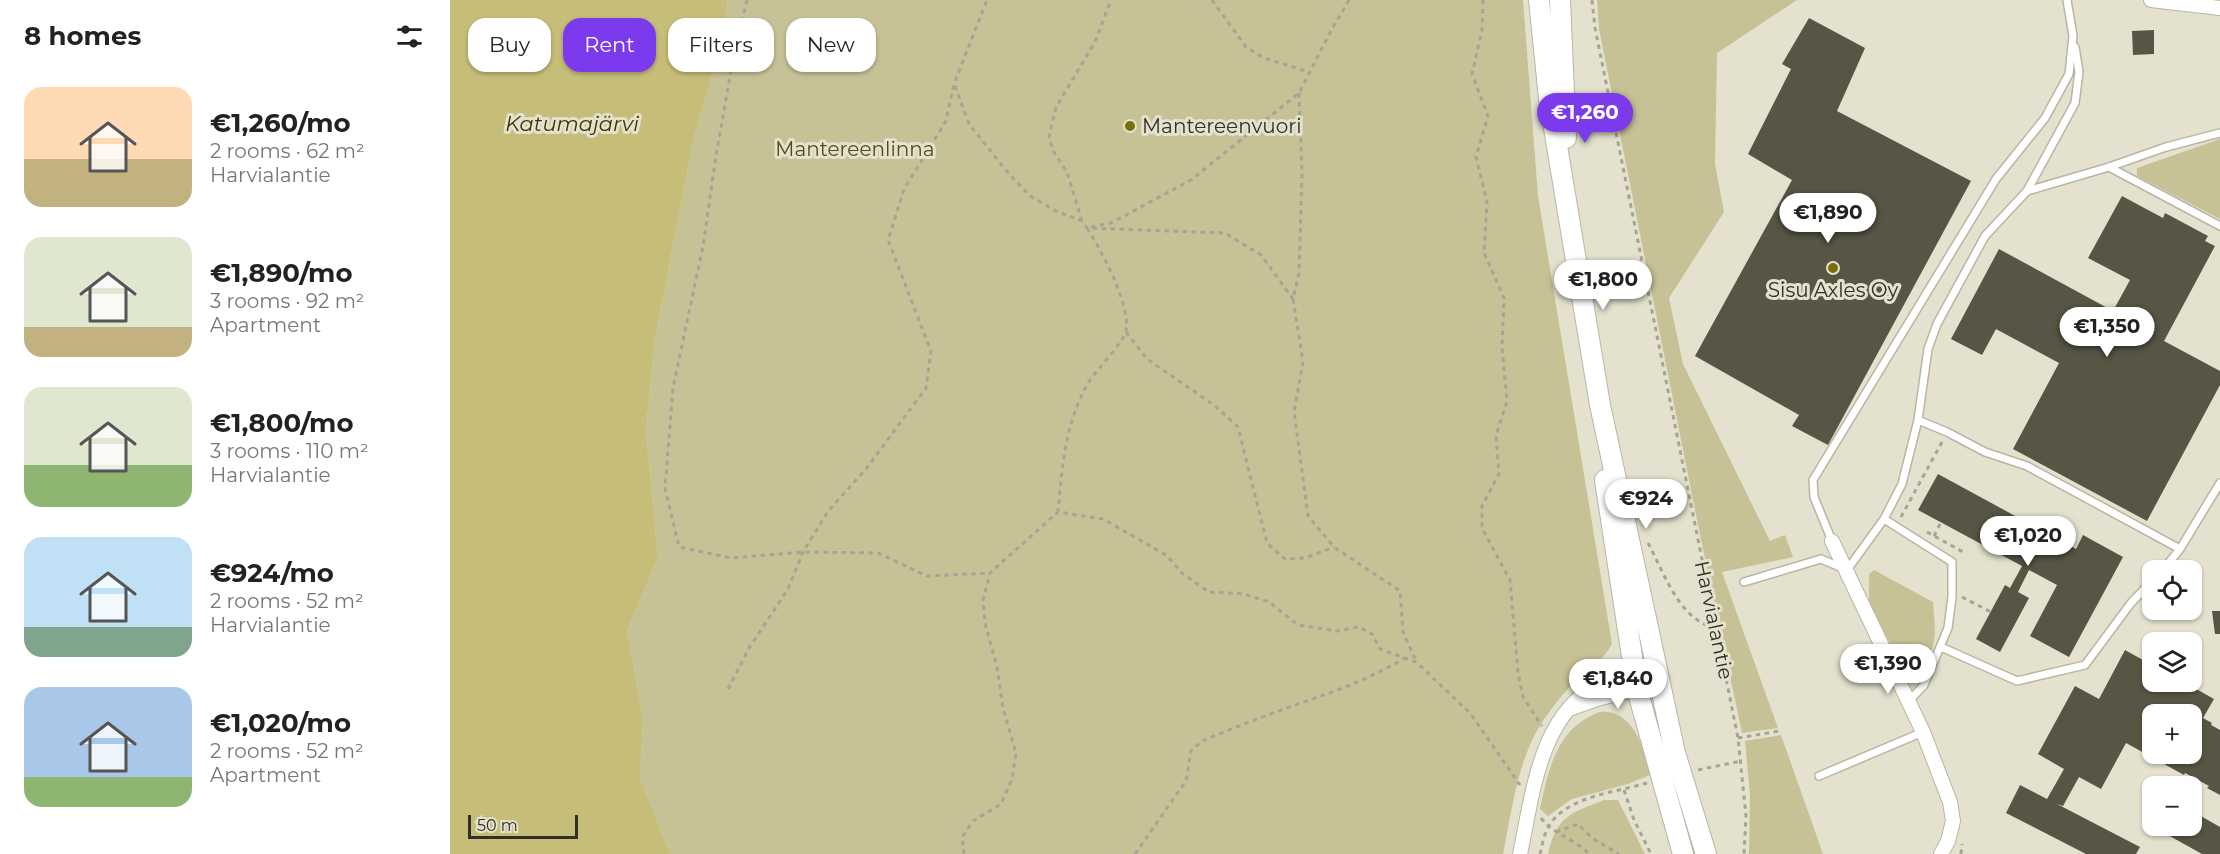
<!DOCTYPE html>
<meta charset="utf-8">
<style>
:root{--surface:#fff;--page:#f6f6f6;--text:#222;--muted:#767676;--accent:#7c3aed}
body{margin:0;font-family:Montserrat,sans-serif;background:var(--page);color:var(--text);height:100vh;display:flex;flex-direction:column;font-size:22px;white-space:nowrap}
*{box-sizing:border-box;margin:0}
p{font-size:20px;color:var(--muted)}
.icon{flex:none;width:33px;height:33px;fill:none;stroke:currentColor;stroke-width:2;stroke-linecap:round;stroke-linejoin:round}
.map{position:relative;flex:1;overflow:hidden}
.panel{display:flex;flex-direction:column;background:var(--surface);width:450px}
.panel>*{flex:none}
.banner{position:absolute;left:18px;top:18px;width:570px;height:54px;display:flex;gap:12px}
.buttons{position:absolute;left:1692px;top:560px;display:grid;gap:12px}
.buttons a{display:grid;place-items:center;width:60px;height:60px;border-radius:12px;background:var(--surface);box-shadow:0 2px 4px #0004;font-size:30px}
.scale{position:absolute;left:18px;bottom:15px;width:110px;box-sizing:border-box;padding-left:6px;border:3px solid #302f28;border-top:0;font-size:16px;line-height:21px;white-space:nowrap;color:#302f28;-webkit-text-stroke:4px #e4e2ce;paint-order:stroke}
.price{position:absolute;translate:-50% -51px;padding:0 14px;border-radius:21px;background:#fff;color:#222;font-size:20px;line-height:39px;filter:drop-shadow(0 2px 3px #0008)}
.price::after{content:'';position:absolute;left:50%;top:36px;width:18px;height:14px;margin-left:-9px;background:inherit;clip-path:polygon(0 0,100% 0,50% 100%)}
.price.active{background:var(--accent);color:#fff}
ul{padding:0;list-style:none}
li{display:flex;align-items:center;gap:18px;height:150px;padding:0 24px}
li span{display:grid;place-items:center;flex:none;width:168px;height:120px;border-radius:18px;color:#555}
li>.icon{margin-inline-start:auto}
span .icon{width:72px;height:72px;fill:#fffc;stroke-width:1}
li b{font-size:26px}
h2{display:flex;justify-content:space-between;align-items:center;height:72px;padding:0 24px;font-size:26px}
.chip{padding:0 21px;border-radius:18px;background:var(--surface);box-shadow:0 2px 4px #0004;font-size:21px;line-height:54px}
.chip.active{background:var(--accent);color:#fff}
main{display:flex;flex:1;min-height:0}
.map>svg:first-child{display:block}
</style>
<main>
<section class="panel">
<h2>8 homes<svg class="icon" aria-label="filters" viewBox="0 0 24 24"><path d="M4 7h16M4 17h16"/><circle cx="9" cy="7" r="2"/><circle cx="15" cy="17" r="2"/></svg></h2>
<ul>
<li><span style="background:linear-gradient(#ffd9b3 60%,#c2b280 0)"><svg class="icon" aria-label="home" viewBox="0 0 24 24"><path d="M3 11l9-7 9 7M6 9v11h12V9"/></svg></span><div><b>€1,260/mo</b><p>2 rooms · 62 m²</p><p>Harvialantie</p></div></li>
<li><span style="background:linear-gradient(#dfe7d0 75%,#c2b280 0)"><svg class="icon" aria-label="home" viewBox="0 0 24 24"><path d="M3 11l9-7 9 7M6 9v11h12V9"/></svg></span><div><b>€1,890/mo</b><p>3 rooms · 92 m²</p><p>Apartment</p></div></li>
<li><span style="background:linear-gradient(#dfe7d0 65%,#8fb573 0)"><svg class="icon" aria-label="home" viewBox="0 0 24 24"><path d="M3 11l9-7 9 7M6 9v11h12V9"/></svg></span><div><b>€1,800/mo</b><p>3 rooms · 110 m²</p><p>Harvialantie</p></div></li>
<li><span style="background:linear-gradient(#bfe0f5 75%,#7fa58c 0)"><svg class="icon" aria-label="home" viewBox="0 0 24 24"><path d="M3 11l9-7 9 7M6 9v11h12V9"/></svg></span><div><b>€924/mo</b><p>2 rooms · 52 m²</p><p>Harvialantie</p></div></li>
<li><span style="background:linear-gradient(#a9c7e8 75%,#8fb573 0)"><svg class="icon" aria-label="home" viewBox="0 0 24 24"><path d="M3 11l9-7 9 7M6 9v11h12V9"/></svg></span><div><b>€1,020/mo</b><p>2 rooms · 52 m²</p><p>Apartment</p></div></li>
</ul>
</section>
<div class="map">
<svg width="1770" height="854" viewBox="0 0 1770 854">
<rect width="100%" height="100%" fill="#e4e2ce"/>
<path fill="#c7c196" d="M278,0h795l15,196 74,448c-6,12 -15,18 -25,26 -14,12 -27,27 -37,41 -32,41 -37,94 -47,143h-833l-30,-77 3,-58 -16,-88 31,-74 -12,-125 8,-88 40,-207 29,-99z
M1147,0h200l-80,53 -2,111 9,48 -55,86 14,66 87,177 15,-6 8,22 -71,15 56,156 -36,5 -43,-203 -100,-501z
M1770,139v80l-83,-43v-8z
M1424,570l59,32c2,31 7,46 -17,69l-12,-1 -35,-67v-29z
M1150,712c33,-3 44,37 52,62l-24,10 -56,15 -24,17 -8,-7c8,-39 17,-82 60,-97z
M1331,735l42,119h-74l1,-59 -5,-54z
M1154,800h14l27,54h-97c9,-39 22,-40 56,-54z"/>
<path fill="#c6bd79" d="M0,0h278l-5,38 -29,99 -40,207 -8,88 12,125 -31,74 16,88 -3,58 30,77h-220z"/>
<path fill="#575544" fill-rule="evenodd" d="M1359,18l56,30 -28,63 134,70 -143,264 -36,-19 7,-11 -104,-59 97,-176 -44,-26 43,-85 -9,-5z
M1704,30v24l-21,1 -1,-24z
M1672,196l41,22 2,-5 43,23 -3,5 10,5 -51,95 56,30v14l-73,136 -134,-72 46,-86 -63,-34 -14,26 -31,-16 48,-90 114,62 17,-31 -42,-22z
M1488,474l138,75 7,-14 40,22 -54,100 -39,-21 27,-51 -28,-15 -11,22 11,6 -29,54 -24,-13 29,-54 5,3 12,-22 -104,-56z
M1762,611h8v23h-5z
M1675,650l27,15v16h30l32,18 -11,19 9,5 -1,2 9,5v65l-13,-7 2,-2 -24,-13 -1,2 -58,-32 -25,46 -22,-12 -16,29 -6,-2 83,43 -4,7h-50l-80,-41 14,-28 27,14 17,-30 -26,-15 37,-68 24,13zM1702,714h40v39h-40z
M1742,811l28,16v27h-18l-52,-29h42z"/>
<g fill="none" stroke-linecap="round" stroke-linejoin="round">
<g stroke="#b8b6a3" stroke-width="10">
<path id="service" d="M1659,167l111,59
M1577,191l48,-88 4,-31 -4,-25
M1468,420l29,12 38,20 42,14 153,83
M1434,519l18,-35 16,-64 10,-71 9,-25 48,-88 42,-45 82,-24 57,-20 54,-14
M1382,541l-18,-44 -1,-17 183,-301 49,-61 24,-44 4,-38 -6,-36
M1713,570l17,-21 40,-66
M1294,582l77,-23 26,11 37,-51 68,43v35l-4,31 -24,57 -16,17
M1491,647l76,34 68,-16 46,-62 21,-22
M1369,776l104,-44"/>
</g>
<g stroke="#b8b6a3" stroke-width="16">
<path id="minor" d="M1701,0l69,8
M1382,541l91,191 27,70 3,19 -5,20 -7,13
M1122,708l25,-9 63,-16
M1070,854c13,-60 19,-140 81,-171 17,-9 38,-14 56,-20"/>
</g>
<g stroke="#b8b6a3" stroke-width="22">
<path id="secondary" d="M1089,0l10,98 51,307 75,348 31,101
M1110,0l6,138
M1155,480l32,209 46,165"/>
</g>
<path stroke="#a6a595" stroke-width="3" stroke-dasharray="4.5 4.5" stroke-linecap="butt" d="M297,0l-13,53 -18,103 -13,90 -30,142 -8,100 14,59 52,11 72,-6 75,1 49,23 63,-3
M762,0l34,47 18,11 45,14
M899,0l-17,29 -33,64 -108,87 -80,43 -24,5c14,22 44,77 39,103 -2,11 -31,40 -38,52 -23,41 -26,84 -30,129l45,7 63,36 17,19 26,18 35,2 25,8 29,23 40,6 21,-4 13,7 8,15 36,13 54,51 50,72
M1033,0l-1,30 -10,44 16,42 -12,41 11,45 -3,51 20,45 -2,49 5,54 -11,35 3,38 -17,32v22l28,52 8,93 5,24 19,29
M1142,0l3,28 143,710 8,78 -2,38
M505,86l14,38 40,50 21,22 26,15 26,10 5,7 138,5 36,22 32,44
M849,93l3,81 -3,99 -6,26 10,63 -9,50 14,104 26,31 66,44 3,41 13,29
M632,221l-15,-49 -14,-21 -4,-14 7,-30 39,-65 16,-42
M676,332l21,27 67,46 24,22 29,116 18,16 20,-1 29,-11
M1451,517l41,-75
M1477,532l38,21
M1484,536l7,-14
M1198,543c16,29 31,78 68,85
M1512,597l29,15
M278,689l21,-41 39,-59 15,-37 26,-42 37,-41 60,-81 5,-37 -43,-111 16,-51 42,-68 8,-37 33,-84
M1288,738l41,-7
M1248,770l43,-9
M1174,790l10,30 17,34
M1091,818c13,17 34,21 48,36
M1106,832l22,-8 14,14 27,16
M514,854l-2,-17 11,-16 28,-17 11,-25 4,-26 -13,-45 -6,-41 -12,-44 -2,-23 7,-27 68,-61
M685,854l51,-73 5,-30 11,-10c32,-13 64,-26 96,-37 41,-14 69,-24 107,-46
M1090,854c3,-12 5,-26 14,-35 22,-24 63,-27 93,-36
M1511,854l1,-10"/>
<use href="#service" stroke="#fff" stroke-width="7"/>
<use href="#minor" stroke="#fff" stroke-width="14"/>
<use href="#secondary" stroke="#fff" stroke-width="20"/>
</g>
<g fill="#796e0a" stroke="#e4e2ce" stroke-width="2">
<circle cx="680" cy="126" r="6"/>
<circle cx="1383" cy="268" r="6"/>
</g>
<g text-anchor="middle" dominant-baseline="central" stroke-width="6" stroke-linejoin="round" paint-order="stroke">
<g font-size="20" fill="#302f28" stroke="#e4e2ce" text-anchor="start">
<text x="692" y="126">Mantereenvuori</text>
<text x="1383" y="290" text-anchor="middle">Sisu Axles Oy</text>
</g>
<g font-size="20" fill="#534c18" stroke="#e4e2ce">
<text x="405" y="149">Mantereenlinna</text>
</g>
<g font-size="20" fill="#302f28" stroke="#e4e2ce">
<text transform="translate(1264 620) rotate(78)">Harvialantie</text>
</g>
<g font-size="21" font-style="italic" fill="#3e3700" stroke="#e4e2ce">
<text x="122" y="123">Katumajärvi</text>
</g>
</g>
</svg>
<div class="buttons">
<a><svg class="icon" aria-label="locate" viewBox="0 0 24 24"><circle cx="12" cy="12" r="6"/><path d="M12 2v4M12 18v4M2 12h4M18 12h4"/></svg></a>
<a><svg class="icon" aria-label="layers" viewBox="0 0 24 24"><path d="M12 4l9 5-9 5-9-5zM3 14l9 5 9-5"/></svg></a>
<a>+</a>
<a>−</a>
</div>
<div class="scale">50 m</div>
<b class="price active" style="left:1135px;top:144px">€1,260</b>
<b class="price" style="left:1378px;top:244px">€1,890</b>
<b class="price" style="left:1153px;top:311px">€1,800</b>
<b class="price" style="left:1657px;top:358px">€1,350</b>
<b class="price" style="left:1196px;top:530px">€924</b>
<b class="price" style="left:1578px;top:567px">€1,020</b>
<b class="price" style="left:1438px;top:695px">€1,390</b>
<b class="price" style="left:1168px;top:710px">€1,840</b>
<div class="banner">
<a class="chip">Buy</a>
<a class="chip active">Rent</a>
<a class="chip">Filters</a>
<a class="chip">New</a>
</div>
</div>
</main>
